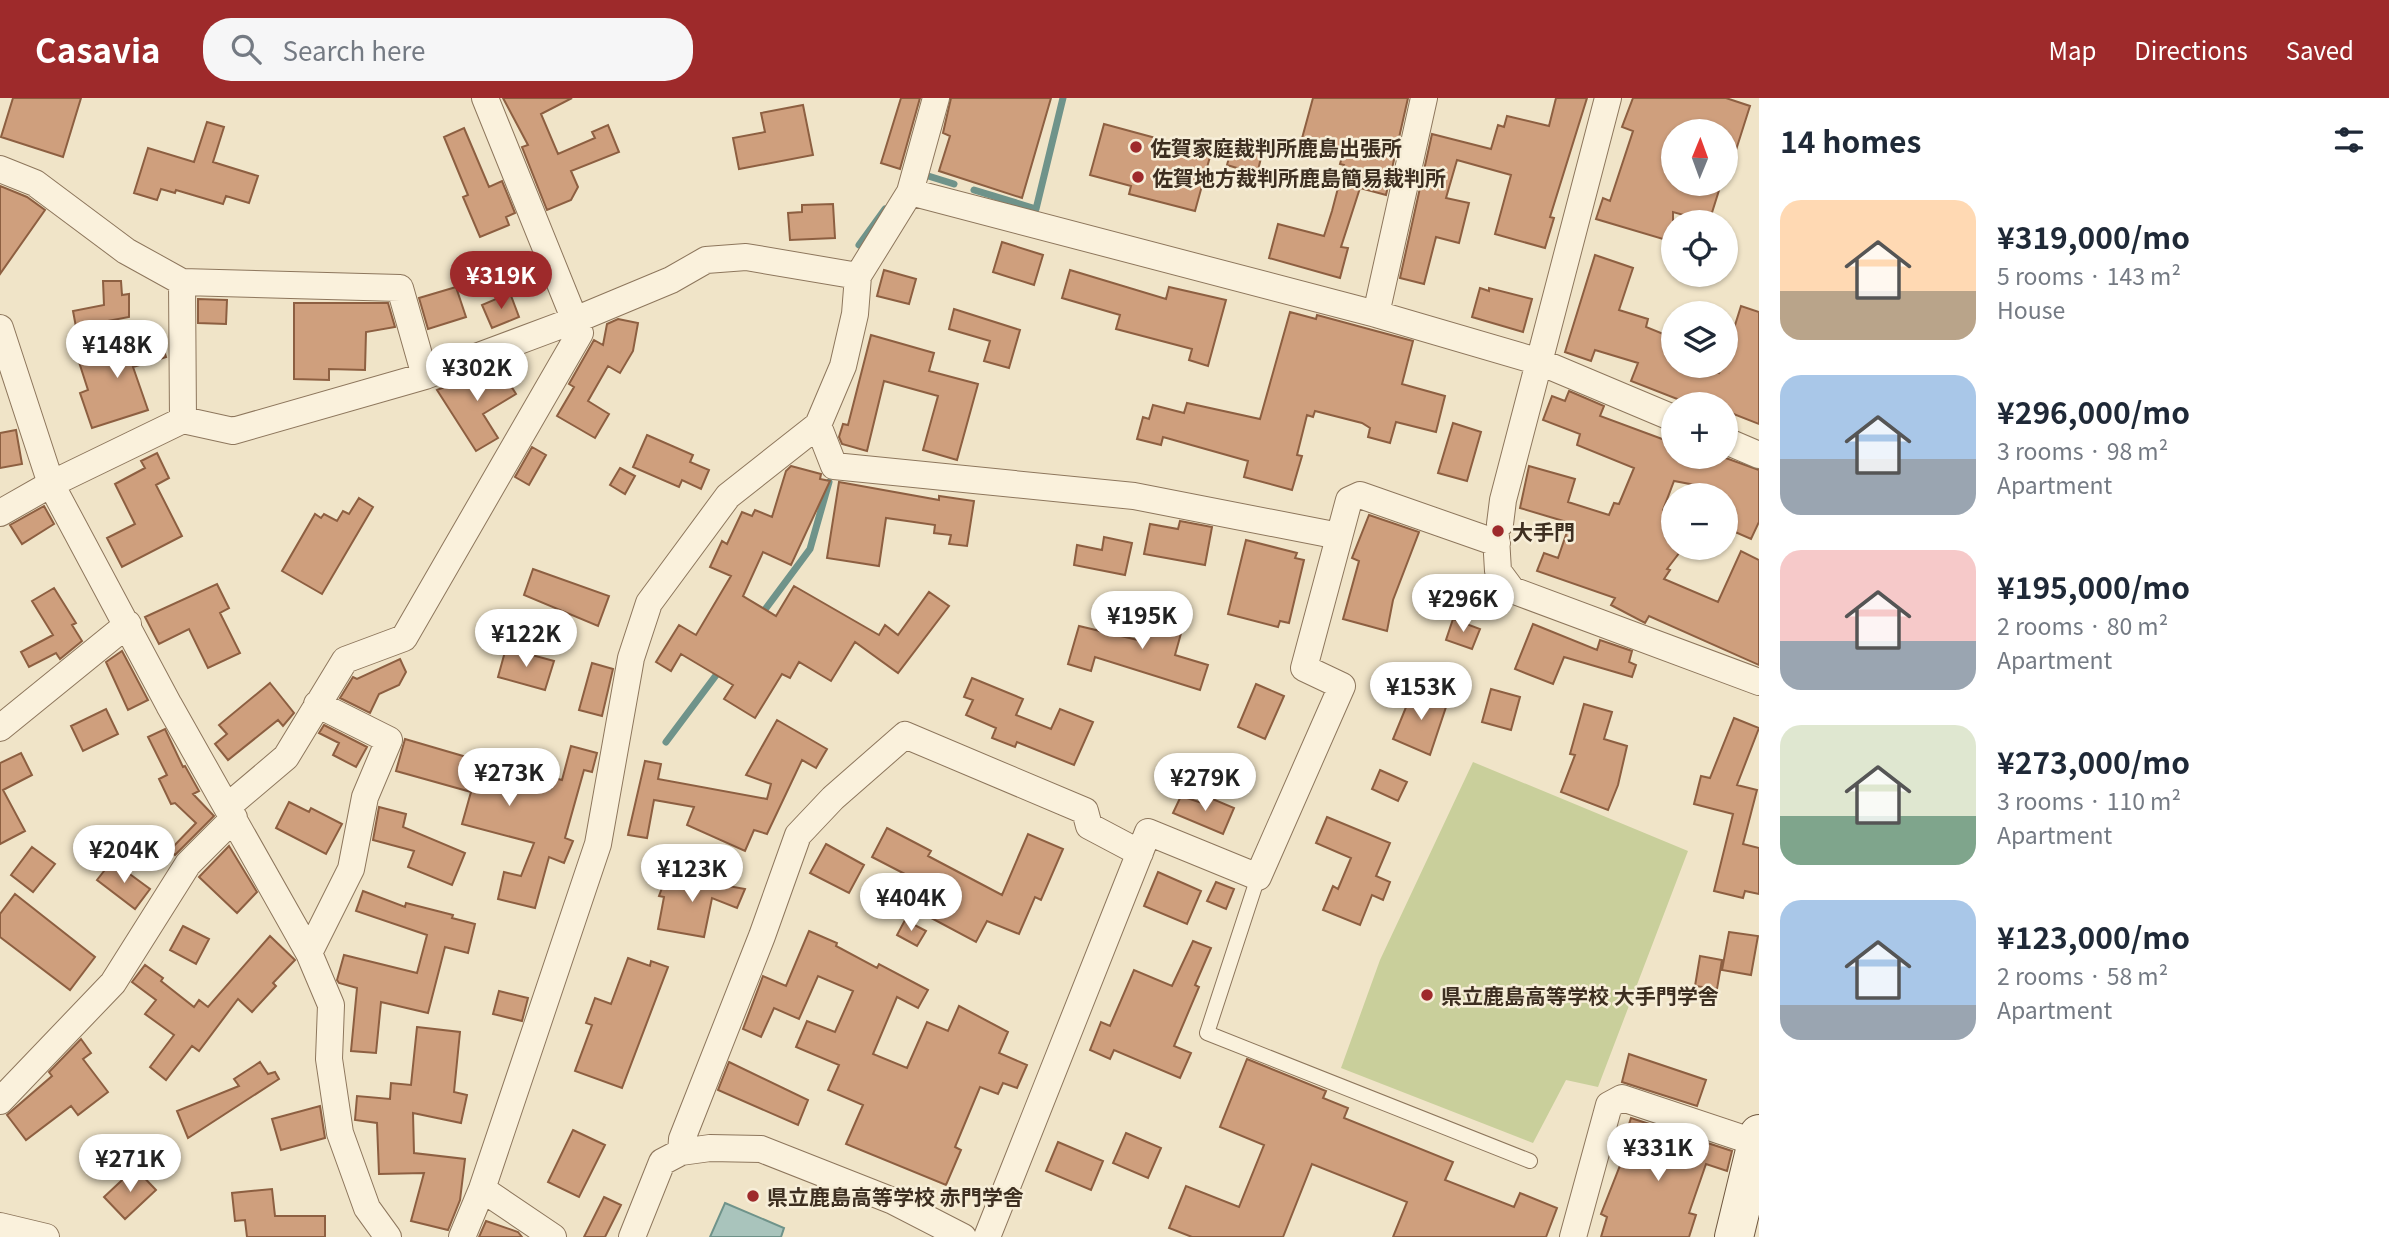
<!DOCTYPE html>
<meta charset="utf-8">
<style>
:root{--surface:#fff;--page:#f6f6f7;--text:#1f2937;--muted:#747a83;--accent:#9e2a2b}
body{margin:0;font-family:Georgia,"Noto Sans JP",serif;background:var(--page);color:var(--text);height:100vh;display:flex;flex-direction:column;font-size:26px;white-space:nowrap}
*{box-sizing:border-box;margin:0}
p{font-size:23px;color:var(--muted)}
.icon{flex:none;width:38px;height:38px;fill:none;stroke:currentColor;stroke-width:2;stroke-linecap:round;stroke-linejoin:round}
.map{position:relative;flex:1;overflow:hidden}
.details{display:flex;flex-direction:column;background:var(--surface);width:630px}
.details>*{flex:none}
.needle{width:46px;rotate:1deg}
.tools{position:absolute;left:1661px;top:21px;display:grid;gap:14px}
.tools a{display:grid;place-items:center;width:77px;height:77px;border-radius:50%;background:var(--surface);box-shadow:0 2px 5px #0004;font-size:35px}
.price{position:absolute;translate:-50% -60px;padding:0 16px;border-radius:24px;background:#fff;color:#222;font-size:23px;line-height:46px;filter:drop-shadow(0 2px 4px #0008)}
.price::after{content:'';position:absolute;left:50%;top:42px;width:21px;height:16px;margin-left:-10px;background:inherit;clip-path:polygon(0 0,100% 0,50% 100%)}
.price.active{background:var(--accent);color:#fff}
ul{padding:0;list-style:none}
li{display:flex;align-items:center;gap:21px;height:175px;padding:0 21px}
li span{display:grid;place-items:center;flex:none;width:196px;height:140px;border-radius:21px;color:#555}
li>.icon{margin-inline-start:auto}
span .icon{width:84px;height:84px;fill:#fffc;stroke-width:1}
li b{font-size:30px}
h2{display:flex;justify-content:space-between;align-items:center;height:84px;padding:0 21px;font-size:30px}
header{display:flex;align-items:center;gap:42px;box-sizing:border-box;height:98px;padding:0 35px;background:var(--accent);color:#fff}
header strong{font-size:33px}
nav{display:flex;gap:38px;margin-inline-start:auto;font-size:24px}
.search{width:490px;height:63px;background:var(--page);display:flex;align-items:center;gap:18px;box-sizing:border-box;padding:0 24px;border-radius:28px;color:var(--muted);font-size:26px}
main{display:flex;flex:1;min-height:0}
.map>svg:first-child{display:block}
</style>
<header>
<strong>Casavia</strong>
<div class="search"><svg class="icon" aria-label="search" viewBox="0 0 24 24"><circle cx="10" cy="10" r="6"/><path d="M15 15l6 6"/></svg>Search here</div>
<nav><a>Map</a><a>Directions</a><a>Saved</a></nav>
</header>
<main>
<div class="map">
<svg width="1759" height="1139" viewBox="0 0 1759 1139">
<rect width="100%" height="100%" fill="#f0e4c8"/>
<path fill="#c9cf9b" d="M1473,664l215,89 -90,236 -32,-7 -33,63 -192,-75 39,-108z"/>
<path fill="#a9c4bc" stroke="#6f938a" stroke-width="2" d="M725,1105l59,25 -3,9h-71z"/>
<g fill="none" stroke-linecap="round" stroke-linejoin="round">
<path stroke="#6f938a" stroke-width="7" d="M925,77l29,9
M974,92l62,19 27,-111
M859,147l26,-36
M761,517l49,-66 19,-67
M666,644l54,-72"/>
</g>
<path fill="#cf9f7d" stroke="#8d5f41" stroke-width="2" d="M13,0h68l-18,59 -62,-20z
M503,0h69l-31,16 17,40 37,-16 -3,-6 16,-7 11,27 -48,19 7,16 -7,13 -24,10 -25,-63 6,-2z
M901,0h19l-20,71 -19,-6z
M951,0h100l-29,100 -83,-27 11,-35 -7,-3z
M1313,0h95l-22,97 -26,-7 -19,59 7,1 -8,30 -71,-20 9,-34 46,12 8,-25 12,-46 -4,-1 3,-11 -42,-11z
M1556,0h31l-37,119 4,1 -9,30 -50,-14 16,-59 -54,-15 -11,38 23,5 -10,40 -23,-6 -12,47 -24,-6 32,-144 59,15 7,-24 6,2 3,-11 42,10z
M1633,0h93l24,8 -21,66 -3,-1v-40h-53v53h48l-12,38 -36,-10v30l-77,-23 7,-21 7,3 23,-70 -11,-4z
M803,7l10,50 -74,14 -6,-31 32,-6 -4,-19z
M207,24l17,5 -11,35 45,14 -9,27 -23,-7 -3,8 -47,-14 -1,3 -14,-4 -4,11 -23,-7 14,-45 46,14z
M1104,26l107,29 -16,58 -66,-17 2,-8 -41,-11z
M464,30l25,59 13,-6 13,32 -9,4 3,8 -29,12 -17,-40 5,-2 -24,-58z
M1233,44l30,8 -6,24 -30,-9z
M0,88l27,11 18,13 -45,64z
M833,106l2,34 -45,2 -2,-27 14,-1v-7z
M1002,144l41,13 -9,30 -41,-13z
M1595,157l38,13 -14,42 29,9 -2,8 27,11v28h27l19,7 3,-7h4v-12l15,-48 18,6v112l-33,-13v-7h-36l-59,-23 7,-18 -43,-13 -4,11 -26,-9z
M884,172l32,9 -7,25 -32,-8z
M1070,172l96,29 3,-12 57,13 -18,66 -19,-6 3,-11 -76,-20 4,-14 -58,-17z
M103,183h18l1,14 7,-1v23l-53,10 -3,-16 31,-6z
M456,189l10,30 -38,12 -9,-31z
M1480,190l9,3v-3l43,11 -9,33 -51,-15z
M510,195l9,24 -27,11 -10,-23z
M198,201l29,1 -1,24 -28,-1z
M294,205h94l7,24 -29,5 -1,38 -36,-1v11l-35,-1z
M954,211l66,21 -11,38 -25,-7 6,-20 -41,-12z
M1290,214l26,7 1,-4 96,26 -11,43 43,12 -9,36 -40,-10 -6,21 -22,-6 2,-9 -8,-5 -47,-12 -2,6 -6,-2 -10,40 5,1 -10,34 -48,-13 4,-16 -85,-24 -2,8 -24,-6 6,-22 6,2 4,-14 31,8 3,-10 73,16z
M618,221l20,4 -5,28 -13,22 -12,-7 -20,35 21,13 -14,24 -38,-22 17,-29 -5,-3 25,-44 9,5 4,-21z
M158,235l8,24 -33,10 15,43 -56,18 -12,-35 8,-3 -10,-31z
M871,237l63,18 -5,18 49,13 -21,76 -34,-10 15,-54 -54,-15 -17,70 -25,-7 -3,-7 4,-13 5,1z
M498,267l18,29 -33,20 15,24 -22,13 -39,-61z
M1569,293l35,15 -4,10 73,27v14h50l36,13v52l-8,17 -25,-11v-33h-16l1,-7 -37,-7 -11,29 10,8v30h10l-16,21 3,1 -6,9 54,23 23,-51 18,9v105l-110,-49 -4,7 -34,-18 4,-7 -78,-27 7,-18 14,5 12,-35 -50,-15 9,-42 46,13 -7,23 41,13 5,-12 5,1 15,-36 -57,-23 3,-11 -37,-14 9,-24 13,5z
M1453,325l28,9 -14,49 -29,-8z
M16,332l6,34 -22,4v-35z
M647,337l46,20 -3,7 19,8 -8,19 -19,-9 -3,7 -46,-20z
M532,349l14,8 -17,30 -14,-8z
M157,355l12,25 -13,7 26,51 -60,31 -15,-29 28,-14 -20,-40 30,-16 -4,-7z
M791,368l30,8 -1,5 10,2 -39,84 -28,-13 -20,44 33,20 18,-30 85,49 6,-10 13,10 31,-43 20,14 -51,67 -43,-31 -24,39 -32,-19 -9,16 -8,-4 -27,44 -31,-19 9,-14 -52,-31 -10,17 -15,-9 23,-37 17,10 35,-59 -21,-9 12,-26 5,3 15,-32 10,4 3,-6 17,7 14,-46z
M620,370l15,8 -10,18 -15,-9z
M839,384l100,18v-4l35,5 -7,45 -18,-2 2,-9 -17,-2 1,-8 -49,-7 -7,48 -52,-8z
M359,400l14,9 -51,87 -40,-23 33,-57 6,4 3,-4 13,7 6,-10 6,3z
M44,408l10,18 -32,20 -12,-19z
M1369,417l50,17 -26,68 -6,31 -44,-12 16,-58 -7,-3z
M1180,423l32,6 -7,38 -61,-11 6,-30 28,5z
M1104,439l28,6 -7,32 -51,-10 3,-20 25,5z
M1246,442l51,13 -2,5 9,2 -15,63 -9,-2 -2,6 -50,-13z
M533,471l76,27 -11,30 -74,-31z
M217,486l12,24 -9,5 20,40 -32,15 -19,-39 -30,15 -14,-27z
M54,490l22,35 -4,2 10,16 -22,18 -4,-6 -27,14 -8,-15 32,-17 -21,-34z
M1151,511l34,10 -10,36 33,10 -8,25 -105,-33 -4,14 -23,-7 11,-38 63,15z
M1453,521l27,10 -8,20 -26,-9z
M1533,526l64,26 3,-10 32,11 -3,11 7,3 -4,12 -68,-20 -11,27 -38,-15z
M506,550l48,13 -9,29 -47,-13z
M122,553l26,49 -20,10 -22,-48z
M400,561l6,13 -7,13 -20,9 -9,19 -30,-15 13,-21 4,2z
M592,565l21,6 -11,47 -23,-6z
M972,580l51,21 -7,16 35,14 9,-20 33,13 -19,43 -57,-23 -2,5 -23,-9 4,-10 -30,-13 7,-15 -9,-3z
M270,585l24,30 -11,13 -5,-6 -50,40 -13,-16 12,-10 -8,-9z
M1256,586l28,12 -19,43 -27,-12z
M1491,591l29,8 -9,33 -29,-8z
M1413,592l34,14 -17,51 -37,-16z
M1584,606l28,8 -8,27 23,7 -9,39 -10,25 -47,-18 14,-37 -5,-1z
M106,611l12,25 -35,17 -12,-25z
M1734,620l25,10 -22,57 20,5 -14,54 16,4v46l-14,-3 -2,7 -29,-7 19,-77 -39,-10 7,-28 9,2z
M777,622l50,29 -11,19 -14,-8 -35,74 -13,-4 -9,21 -58,-26 7,-18 -40,-7 -7,38 -19,-3 17,-74 16,3 -3,15 109,20 4,-15 -25,-9z
M324,627l43,22 -11,20 -23,-12 6,-12 -20,-10z
M165,631l18,38 2,-1 14,25 -6,3 21,22 -39,39 -5,-5 26,-27 -21,-20 -4,1 -12,-25 8,-4 -19,-38z
M405,641l82,24 -2,8 66,17 3,-10 8,2 9,-34 26,7 -5,19 -8,-2 -19,68 8,3 -9,22 -15,-6 -14,51 -37,-9 6,-27 17,4 13,-33 -72,-19 9,-32 -75,-21z
M21,655l11,22 -29,15 22,41 -25,13v-81z
M1380,672l27,12 -9,19 -26,-12z
M1181,698l24,8 3,-7 26,11 -11,26 -50,-21z
M289,704l20,10 2,-4 31,16 -16,30 -50,-26z
M379,709l27,7 -3,13 62,26 -13,32 -44,-18 6,-16 -41,-11z
M1327,719l63,26 -14,33 14,6 -7,18 -11,-5 -12,30 -37,-15 10,-24 5,3 13,-31 -35,-15z
M887,730l44,23 -3,5 74,39 26,-61 35,15 -22,51 -6,-3 -16,37 -32,-13 -11,21 -56,-30 12,-24 -60,-31z
M826,746l38,21 -15,28 -39,-20z
M229,748l28,46 -20,21 -38,-36z
M32,749l23,17 -22,28 -22,-17z
M112,763l38,28 -15,20 -38,-29z
M1158,774l43,19 -14,33 -43,-18z
M667,777l17,3 61,11 -8,19 -25,-10 -8,39 -46,-8 6,-32 -5,-1z
M1216,784l18,7 -8,20 -19,-8z
M363,793l42,16 1,-4 47,12 -1,3 23,6 -7,29 -23,-6 -17,66 -47,-11 -5,51 -25,-2 6,-63 -18,-5 -2,-3 7,-25 73,18 10,-38 -71,-24z
M15,796l80,63 -25,33 -70,-53v-23z
M905,822l21,11 -9,15 -20,-11z
M183,828l26,13 -13,25 -26,-14z
M809,833l28,12 -1,3 41,22 2,-4 49,26 -10,18 -21,-11 -24,57 34,14 20,-46 21,9 11,-25 49,26 -9,21 28,12 -10,23 -14,-5 -5,11 -18,-7 -25,60 6,3 -15,35 -100,-41 17,-39 -35,-15 11,-25 -43,-18 11,-26 28,11 18,-41 -35,-15 -19,43 -25,-11 -13,29 -18,-8 20,-53 23,10z
M1729,834l29,4 -7,39 -29,-5z
M270,838l25,24 -22,23 3,3 -24,26 -14,-13 -39,52 -7,-5 -26,34 -16,-13 24,-32 -29,-21 11,-14 -24,-18 13,-17 18,13 -2,3 33,26 5,-7 9,7z
M1193,843l18,7 -16,37 4,2 -25,59 17,7 -11,25 -66,-28 -4,9 -20,-9 11,-28 9,4 24,-56 38,16z
M1700,858l22,4 -5,29 -22,-3z
M628,860l22,8 1,-5 17,6 -46,121 -47,-17 17,-46 -6,-2 9,-25 16,6z
M499,893l29,7 -6,23 -29,-7z
M417,929l43,5 -6,60 13,3 -6,28 -48,-10 1,40 51,6 -5,41 -12,30 -37,-9 13,-48 -45,1 -2,-51 -22,-3 2,-24 33,3 1,-16 20,2z
M81,941l10,14 -8,6 25,33 -30,23 -7,-9 -45,34 -19,-25 45,-39 -3,-4z
M1629,956l77,26 -9,26 -75,-24z
M1247,961l79,32 -3,7 25,10 -4,10 109,44 -8,18 69,27 6,-14 37,15 -11,29h-153l14,-35 -95,-38 -29,73h-91l-23,-9 17,-42 53,21 25,-62 -44,-18z
M260,964l8,12 7,-2 4,7 -91,59 -11,-27 62,-25 -5,-7z
M729,964l79,38 -10,25 -80,-35z
M320,1008l5,32 -44,12 -9,-31z
M1631,1020l101,33 -5,20 -21,-7 -17,49 7,2 -7,22h-88l6,-20 -6,-3 27,-69 -5,-2z
M573,1032l32,15 -26,52 -31,-15z
M1126,1035l35,15 -13,30 -35,-15z
M1058,1044l45,19 -12,29 -45,-19z
M135,1070l21,22 -31,29 -21,-22z
M272,1091l3,27h50v21h-78l-2,-17 -10,1 -3,-28z
M604,1099l17,8 -16,32h-21z
M486,1123l32,11 4,5h-43z"/>
<g fill="none" stroke-linecap="round" stroke-linejoin="round">
<g stroke="#8d765c" stroke-width="16">
<path id="lane" d="M1258,779l-51,156 323,128"/>
</g>
<g stroke="#8d765c" stroke-width="28">
<path id="street" d="M0,71l35,14 91,68 56,31 218,6 25,88
M910,94l466,122 164,48 133,56
M182,184l1,138
M1376,216l48,-216
M0,230l51,156 118,221 140,248 22,52 -2,54 11,74 27,75 21,29
M818,327l16,41 300,30 205,40
M1726,343l33,14
M0,415l51,-29 132,-64 50,11 192,-55 150,-56 96,-40 35,-20 40,-3 112,19
M1500,426l3,-24 105,-402
M1496,439l2,34 14,19 247,92
M0,630l128,-104
M227,709l59,-50 59,-97 59,-22 176,-305 -95,-235
M309,855l42,-84 14,-72 24,-57 -72,-36
M0,1003l113,-118 75,-119 46,-46
M681,1054l1,-13 80,-203 36,-101 35,-37 72,-63 180,76 4,15 51,27
M482,1091l71,48
M0,1128l46,11
M462,1139l20,-48 116,-345 33,-186 18,-55 79,-107 90,-71 25,-59 12,-52 3,-38 52,-84 26,-94
M632,1139l30,-75 19,-10 29,-4 51,1 132,52 70,36
M987,1139l161,-405 110,45 84,-191 -38,-18 45,-168 11,-5 137,48
M1573,1139l36,-132 13,-7 135,45"/>
</g>
<g stroke="#6f573f" stroke-width="40">
<path id="secondary" d="M1734,1139l25,-103"/>
</g>
<use href="#lane" stroke="#faf1dc" stroke-width="14"/>
<use href="#street" stroke="#faf1dc" stroke-width="26"/>
<use href="#secondary" stroke="#faf1dc" stroke-width="38"/>
</g>
<g fill="#9e2a2b" stroke="#f7eed8" stroke-width="2.5">
<circle cx="1136" cy="49" r="7"/>
<circle cx="1138" cy="79" r="7"/>
<circle cx="1498" cy="433" r="7"/>
<circle cx="1427" cy="897" r="7"/>
<circle cx="753" cy="1098" r="7"/>
</g>
<g text-anchor="middle" dominant-baseline="central" stroke-width="5" stroke-linejoin="round" paint-order="stroke">
<g font-size="21" font-weight="bold" fill="#3d2e20" stroke="#f7eed8" text-anchor="start">
<text x="1150" y="49">佐賀家庭裁判所鹿島出張所</text>
<text x="1152" y="79">佐賀地方裁判所鹿島簡易裁判所</text>
<text x="1512" y="433">大手門</text>
<text x="1441" y="897">県立鹿島高等学校 大手門学舎</text>
<text x="767" y="1098">県立鹿島高等学校 赤門学舎</text>
</g>
</g>
</svg>
<div class="tools">
<a><svg class="needle" viewBox="-14 -14 28 28"><path d="M0-13l5 13h-10z" fill="#e53935"/><path d="M0 13l5-13h-10z" fill="#747a83"/></svg></a>
<a><svg class="icon" aria-label="locate" viewBox="0 0 24 24"><circle cx="12" cy="12" r="6"/><path d="M12 2v4M12 18v4M2 12h4M18 12h4"/></svg></a>
<a><svg class="icon" aria-label="layers" viewBox="0 0 24 24"><path d="M12 4l9 5-9 5-9-5zM3 14l9 5 9-5"/></svg></a>
<a>+</a>
<a>−</a>
</div>
<b class="price active" style="left:501px;top:213px">¥319K</b>
<b class="price" style="left:117px;top:282px">¥148K</b>
<b class="price" style="left:477px;top:305px">¥302K</b>
<b class="price" style="left:1463px;top:536px">¥296K</b>
<b class="price" style="left:1142px;top:553px">¥195K</b>
<b class="price" style="left:526px;top:571px">¥122K</b>
<b class="price" style="left:1421px;top:624px">¥153K</b>
<b class="price" style="left:509px;top:710px">¥273K</b>
<b class="price" style="left:1205px;top:715px">¥279K</b>
<b class="price" style="left:124px;top:787px">¥204K</b>
<b class="price" style="left:692px;top:806px">¥123K</b>
<b class="price" style="left:911px;top:835px">¥404K</b>
<b class="price" style="left:1658px;top:1085px">¥331K</b>
<b class="price" style="left:130px;top:1096px">¥271K</b>
</div>
<section class="details">
<h2>14 homes<svg class="icon" aria-label="filters" viewBox="0 0 24 24"><path d="M4 7h16M4 17h16"/><circle cx="9" cy="7" r="2"/><circle cx="15" cy="17" r="2"/></svg></h2>
<ul>
<li><span style="background:linear-gradient(#ffd9b3 65%,#b9a48a 0)"><svg class="icon" aria-label="home" viewBox="0 0 24 24"><path d="M3 11l9-7 9 7M6 9v11h12V9"/></svg></span><div><b>¥319,000/mo</b><p>5 rooms · 143 m²</p><p>House</p></div></li>
<li><span style="background:linear-gradient(#a9c7e8 60%,#9aa5b1 0)"><svg class="icon" aria-label="home" viewBox="0 0 24 24"><path d="M3 11l9-7 9 7M6 9v11h12V9"/></svg></span><div><b>¥296,000/mo</b><p>3 rooms · 98 m²</p><p>Apartment</p></div></li>
<li><span style="background:linear-gradient(#f6c9c9 65%,#9aa5b1 0)"><svg class="icon" aria-label="home" viewBox="0 0 24 24"><path d="M3 11l9-7 9 7M6 9v11h12V9"/></svg></span><div><b>¥195,000/mo</b><p>2 rooms · 80 m²</p><p>Apartment</p></div></li>
<li><span style="background:linear-gradient(#dfe7d0 65%,#7fa58c 0)"><svg class="icon" aria-label="home" viewBox="0 0 24 24"><path d="M3 11l9-7 9 7M6 9v11h12V9"/></svg></span><div><b>¥273,000/mo</b><p>3 rooms · 110 m²</p><p>Apartment</p></div></li>
<li><span style="background:linear-gradient(#a9c7e8 75%,#9aa5b1 0)"><svg class="icon" aria-label="home" viewBox="0 0 24 24"><path d="M3 11l9-7 9 7M6 9v11h12V9"/></svg></span><div><b>¥123,000/mo</b><p>2 rooms · 58 m²</p><p>Apartment</p></div></li>
</ul>
</section>
</main>
